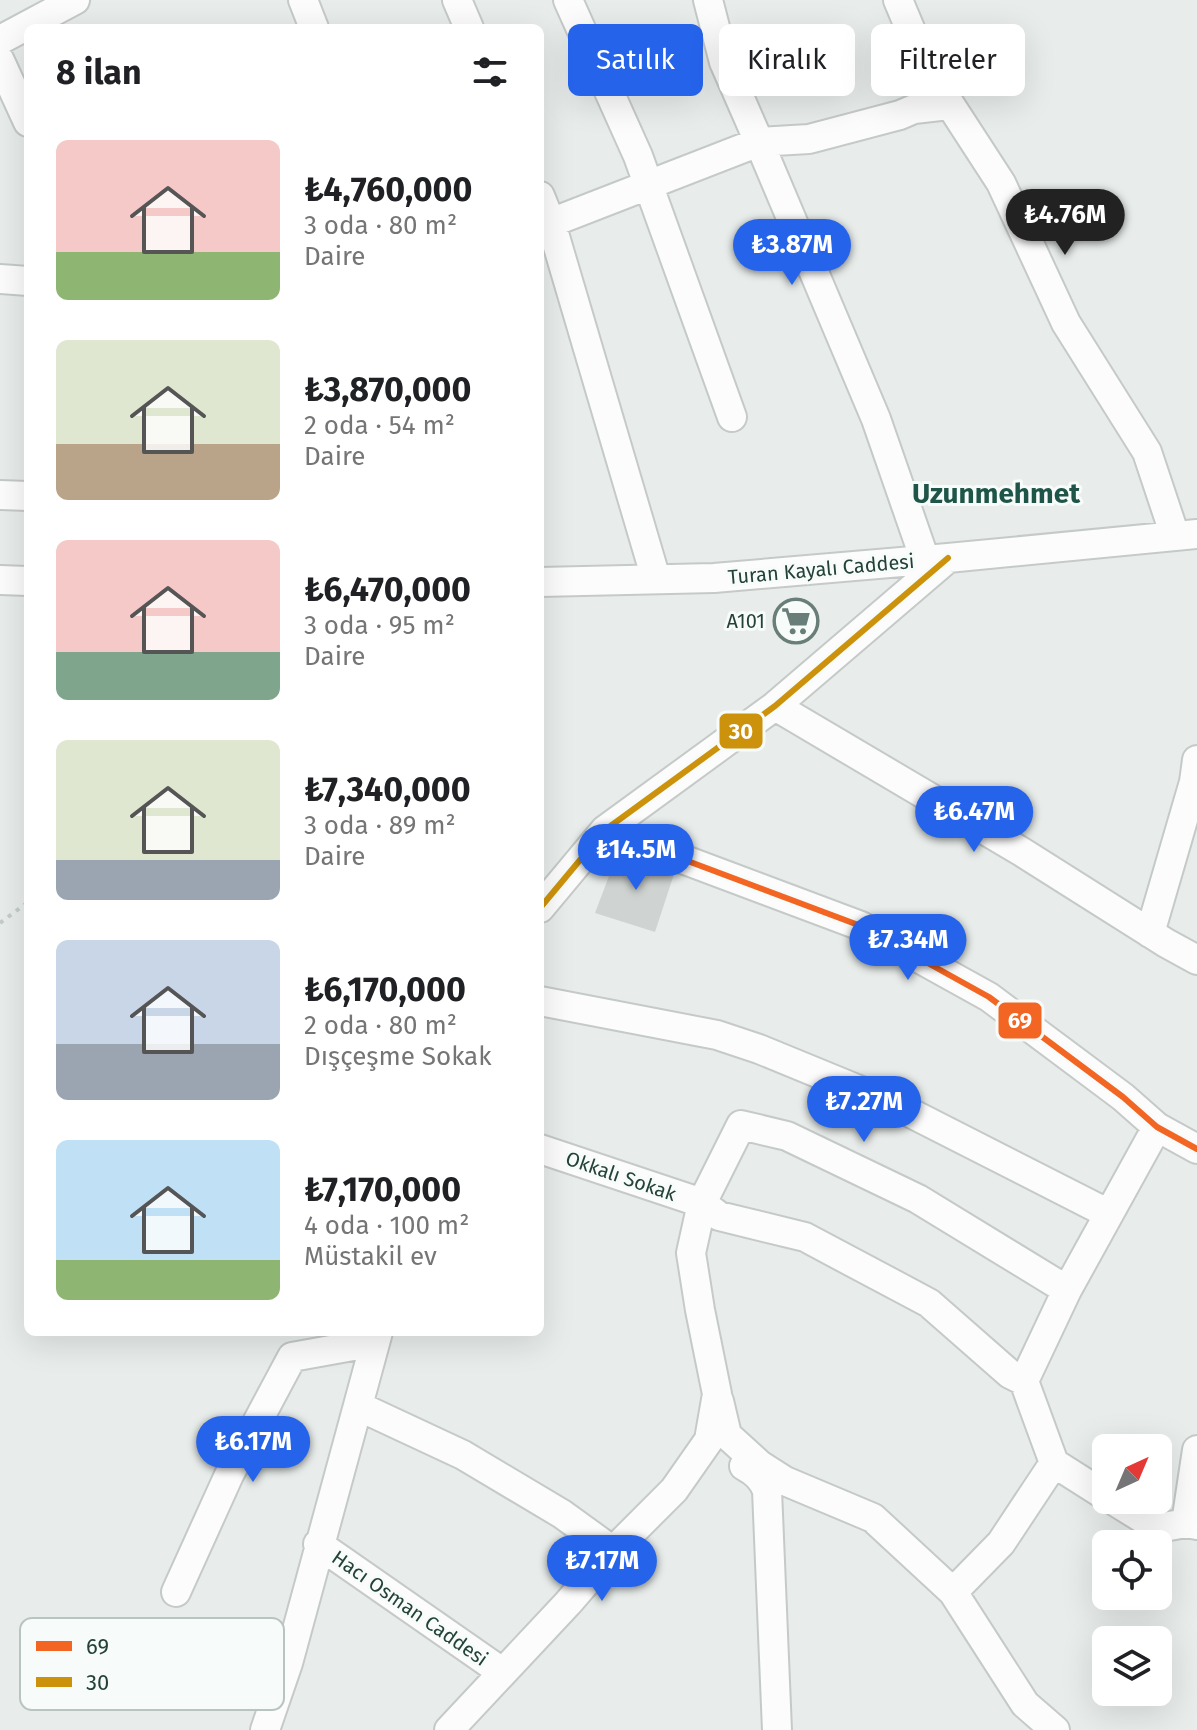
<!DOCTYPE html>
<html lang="tr">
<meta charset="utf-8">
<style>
:root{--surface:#fff;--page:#f6f6f6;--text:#202124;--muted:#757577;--accent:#2563eb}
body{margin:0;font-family:"Fira Sans",sans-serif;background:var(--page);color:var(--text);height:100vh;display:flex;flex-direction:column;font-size:30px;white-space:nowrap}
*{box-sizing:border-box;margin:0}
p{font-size:26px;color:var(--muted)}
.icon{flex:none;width:44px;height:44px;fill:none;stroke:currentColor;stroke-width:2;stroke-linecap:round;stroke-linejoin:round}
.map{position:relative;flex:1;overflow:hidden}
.sheet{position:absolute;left:24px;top:24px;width:520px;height:1312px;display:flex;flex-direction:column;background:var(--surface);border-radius:12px;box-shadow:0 8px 32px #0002}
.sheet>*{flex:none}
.hud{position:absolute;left:568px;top:24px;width:508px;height:72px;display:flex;gap:16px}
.needle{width:52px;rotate:44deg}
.buttons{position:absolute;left:1092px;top:1434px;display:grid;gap:16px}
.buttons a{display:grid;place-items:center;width:80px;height:80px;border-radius:12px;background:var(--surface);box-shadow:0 8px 32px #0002;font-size:40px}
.price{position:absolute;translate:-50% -68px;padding:0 18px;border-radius:28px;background:var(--accent);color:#fff;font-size:26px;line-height:52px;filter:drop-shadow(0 2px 4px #0008)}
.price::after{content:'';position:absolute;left:50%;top:48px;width:24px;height:18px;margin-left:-12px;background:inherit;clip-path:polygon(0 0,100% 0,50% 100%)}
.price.current{background:#222;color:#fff}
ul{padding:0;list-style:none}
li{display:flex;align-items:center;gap:24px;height:200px;padding:0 32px}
li span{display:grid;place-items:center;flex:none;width:224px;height:160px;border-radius:12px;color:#555}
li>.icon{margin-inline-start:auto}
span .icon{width:96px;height:96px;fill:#fffc;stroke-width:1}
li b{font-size:34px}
h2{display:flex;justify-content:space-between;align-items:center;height:96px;padding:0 32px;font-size:34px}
.pill{padding:0 28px;border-radius:12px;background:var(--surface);box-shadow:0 8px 32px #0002;font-size:28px;line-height:72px}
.pill.current{background:var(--accent);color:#fff}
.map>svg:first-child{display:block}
</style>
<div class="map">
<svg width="1197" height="1730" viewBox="0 0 1197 1730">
<rect width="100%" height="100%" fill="#e8edeb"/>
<path fill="#cfd4d2" d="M618,852l57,19 -20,61 -60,-19z"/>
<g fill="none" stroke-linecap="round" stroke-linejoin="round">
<g stroke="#c5cac8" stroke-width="32">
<path id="minor" d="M303,0l11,28
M457,0l12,28
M568,0l70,156 94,261
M708,0l16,62 35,80 117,277 49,141
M898,0l29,69 74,114 65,140 81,129 28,84
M0,40l75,-40
M0,61l28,61
M540,196l11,27 105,356
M540,227l219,-85 50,-3 91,-24 14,-6 35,-4
M0,279l28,2
M0,495l28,1
M0,580l28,1
M540,582l174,-4 234,-20 249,-24
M775,706l247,146 144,91 31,17
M605,830l256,96 128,71 134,100 34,30 40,22
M540,908l65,-78 170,-124 173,-148
M1150,933l44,-151 3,-22
M540,1001l177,34 42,14 134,55 216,110
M540,1149l162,54 17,13 86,21 124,66 81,71 14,7 30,82 -53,80 -48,49
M1024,1381l43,-91 90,-163
M719,1401l8,34 33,30 25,16 88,37 80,74 72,112 30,26
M358,1406l105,49 99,59 51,37
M1197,1450l-11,73 11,2
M1054,1463l52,33
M744,1466c11,6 18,12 23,24l10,240
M1113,1500l45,28 28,-5
M318,1544l184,128
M176,1592l53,-117 63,-118 83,-15
M265,1730l23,-67 90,-331
M449,1730l119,-127 45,-52 61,-61 35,-50 8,-46 -17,-84 -9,-57 11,-50 39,-78 46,11 131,63 149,91"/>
</g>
<path stroke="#c3ccca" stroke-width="4" stroke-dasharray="4 6" stroke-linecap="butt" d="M0,923l28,-21"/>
<use href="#minor" stroke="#fcfcfc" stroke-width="28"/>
<g stroke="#f7fbf9" stroke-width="12">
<path id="bus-1" d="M605,830l256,96 128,71 134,100 34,30 40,22"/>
</g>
<g stroke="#f7fbf9" stroke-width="12">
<path id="bus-2" d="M540,908l65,-78 170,-124 173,-148"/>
</g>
<use href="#bus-1" stroke="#f26522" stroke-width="6"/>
<use href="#bus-2" stroke="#cd920c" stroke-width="6"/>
</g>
<defs>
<g id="supermarket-ring" transform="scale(2.3)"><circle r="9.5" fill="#f7fbf9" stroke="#697e78" stroke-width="1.5"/><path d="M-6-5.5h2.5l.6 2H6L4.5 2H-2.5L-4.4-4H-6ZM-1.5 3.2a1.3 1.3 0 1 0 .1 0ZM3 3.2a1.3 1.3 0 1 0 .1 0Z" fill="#697e78"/></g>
</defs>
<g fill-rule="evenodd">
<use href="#supermarket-ring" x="796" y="621"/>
</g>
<g text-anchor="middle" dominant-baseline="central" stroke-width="6" stroke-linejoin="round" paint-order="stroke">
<g font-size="20" fill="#24423a" stroke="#f7fbf9">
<text transform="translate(821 569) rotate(-5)">Turan Kayalı Caddesi</text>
<text transform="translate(621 1176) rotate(19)">Okkalı Sokak</text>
<text transform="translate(410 1608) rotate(35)">Hacı Osman Caddesi</text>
</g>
<g font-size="20" fill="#24423a" stroke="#f7fbf9" text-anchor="end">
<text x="765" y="621">A101</text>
</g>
<g font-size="28" font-weight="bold" fill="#1f5548" stroke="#f7fbf9">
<text x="996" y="493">Uzunmehmet</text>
</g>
</g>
<rect x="20" y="1618" width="264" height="92" rx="12" fill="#f7fbf9" stroke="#b8c4c0" stroke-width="2"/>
<rect x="36" y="1641" width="36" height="10" fill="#f26522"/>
<rect x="36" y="1677" width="36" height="10" fill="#cd920c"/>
<g font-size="22" fill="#24423a">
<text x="86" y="1654">69</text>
<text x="86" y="1690">30</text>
</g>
<g stroke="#f7fbf9" stroke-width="3">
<rect x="718" y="712" width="46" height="38" rx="8" fill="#cd920c"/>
<rect x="997" y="1001" width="46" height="39" rx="8" fill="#f26522"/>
</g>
<g font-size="22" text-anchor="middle" font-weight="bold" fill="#fff">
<text x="741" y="739">30</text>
<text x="1020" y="1028">69</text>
</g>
</svg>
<div class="buttons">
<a><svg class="needle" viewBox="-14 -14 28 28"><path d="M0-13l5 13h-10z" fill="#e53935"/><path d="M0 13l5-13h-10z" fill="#757577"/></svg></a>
<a><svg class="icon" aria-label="locate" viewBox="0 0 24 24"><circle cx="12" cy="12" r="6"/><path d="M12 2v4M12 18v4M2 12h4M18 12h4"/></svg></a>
<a><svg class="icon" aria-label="layers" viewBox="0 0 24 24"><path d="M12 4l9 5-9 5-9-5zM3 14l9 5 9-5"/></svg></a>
</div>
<b class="price current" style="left:1065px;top:257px">₺4.76M</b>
<b class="price" style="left:792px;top:287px">₺3.87M</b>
<b class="price" style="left:974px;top:854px">₺6.47M</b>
<b class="price" style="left:636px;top:892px">₺14.5M</b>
<b class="price" style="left:908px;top:982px">₺7.34M</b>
<b class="price" style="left:864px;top:1144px">₺7.27M</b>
<b class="price" style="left:253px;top:1484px">₺6.17M</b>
<b class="price" style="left:602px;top:1603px">₺7.17M</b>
<div class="hud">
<a class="pill current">Satılık</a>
<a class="pill">Kiralık</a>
<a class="pill">Filtreler</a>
</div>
<section class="sheet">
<h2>8 ilan<svg class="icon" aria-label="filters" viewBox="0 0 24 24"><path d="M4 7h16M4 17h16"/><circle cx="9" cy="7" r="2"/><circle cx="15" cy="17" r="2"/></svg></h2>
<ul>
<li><span style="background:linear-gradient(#f6c9c9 70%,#8fb573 0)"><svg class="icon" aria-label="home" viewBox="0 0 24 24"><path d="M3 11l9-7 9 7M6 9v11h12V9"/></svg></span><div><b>₺4,760,000</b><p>3 oda · 80 m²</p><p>Daire</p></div></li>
<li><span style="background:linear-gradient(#dfe7d0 65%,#b9a48a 0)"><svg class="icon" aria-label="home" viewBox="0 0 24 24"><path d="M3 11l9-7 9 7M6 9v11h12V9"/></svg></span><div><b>₺3,870,000</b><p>2 oda · 54 m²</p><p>Daire</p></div></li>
<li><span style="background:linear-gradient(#f6c9c9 70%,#7fa58c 0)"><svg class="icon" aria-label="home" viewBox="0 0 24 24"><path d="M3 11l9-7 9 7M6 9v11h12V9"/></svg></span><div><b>₺6,470,000</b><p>3 oda · 95 m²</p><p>Daire</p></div></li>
<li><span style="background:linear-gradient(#dfe7d0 75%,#9aa5b1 0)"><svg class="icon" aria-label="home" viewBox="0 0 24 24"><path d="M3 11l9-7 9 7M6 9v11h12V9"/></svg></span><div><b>₺7,340,000</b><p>3 oda · 89 m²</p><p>Daire</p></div></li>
<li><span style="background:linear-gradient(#c9d6e8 65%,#9aa5b1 0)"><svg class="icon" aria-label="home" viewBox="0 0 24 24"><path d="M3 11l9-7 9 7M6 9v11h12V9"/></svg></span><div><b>₺6,170,000</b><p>2 oda · 80 m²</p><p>Dışçeşme Sokak</p></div></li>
<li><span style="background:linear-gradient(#bfe0f5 75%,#8fb573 0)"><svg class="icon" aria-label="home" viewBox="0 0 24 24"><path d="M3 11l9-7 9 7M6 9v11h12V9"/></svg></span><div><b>₺7,170,000</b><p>4 oda · 100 m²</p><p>Müstakil ev</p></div></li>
</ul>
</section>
</div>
